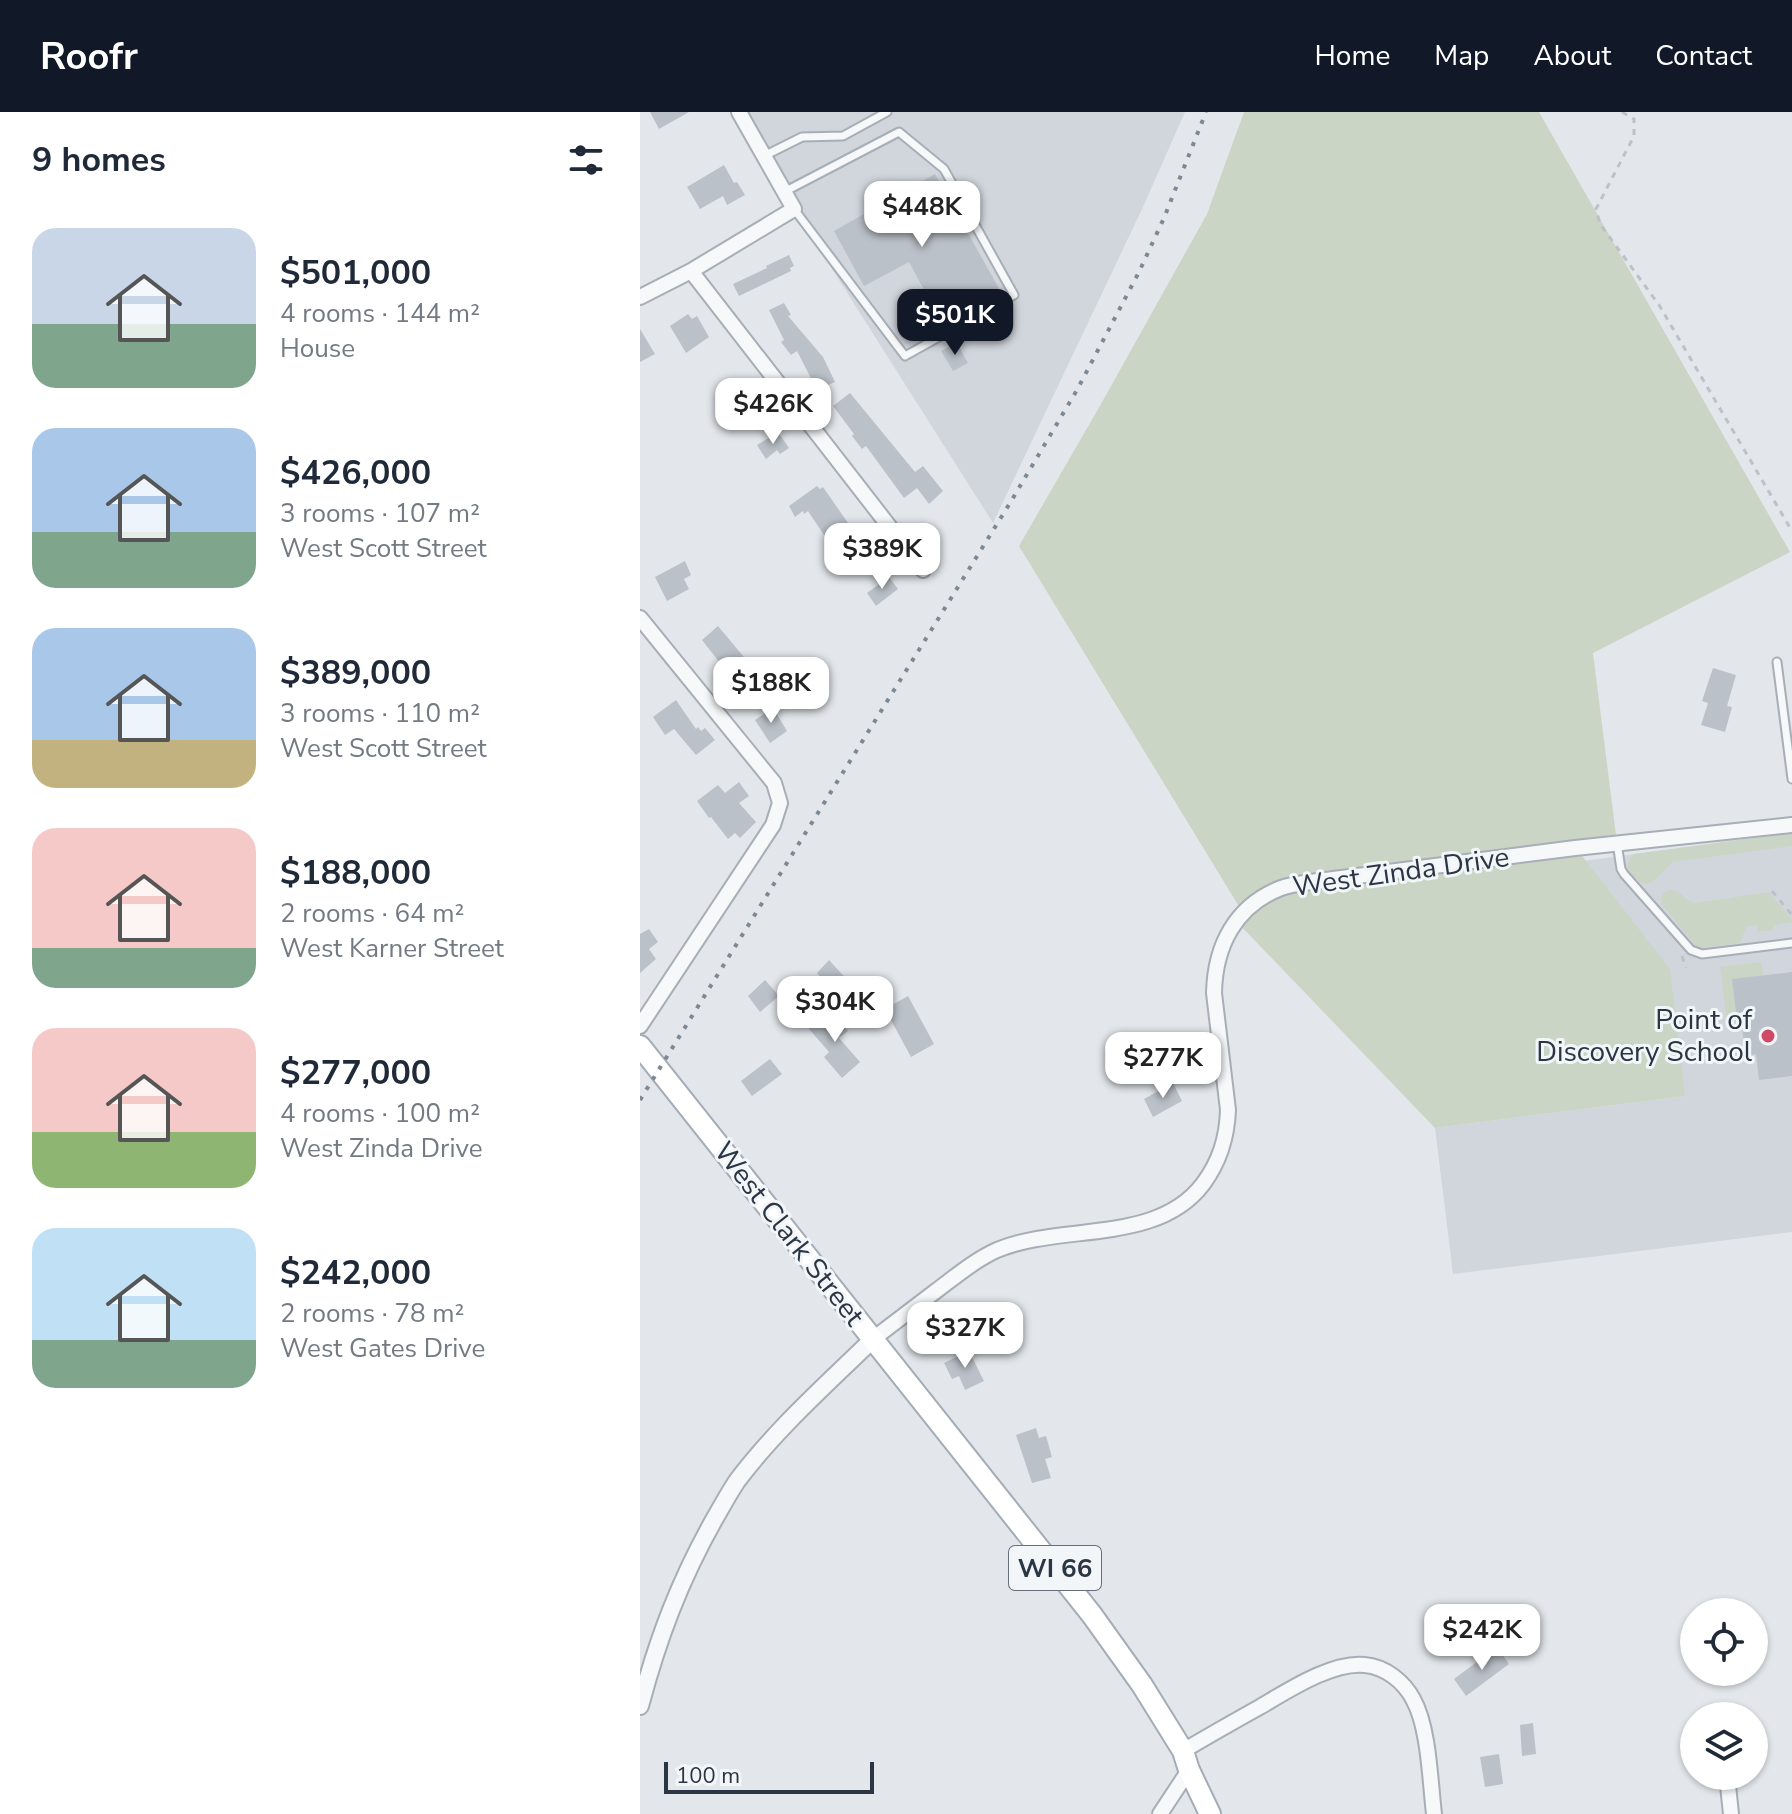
<!DOCTYPE html>
<meta charset="utf-8">
<style>
:root{--surface:#fff;--page:#f2f2f3;--text:#1f2937;--muted:#747a83;--accent:#111827}
body{margin:0;font-family:"Nunito Sans",sans-serif;background:var(--page);color:var(--text);height:100vh;display:flex;flex-direction:column;font-size:30px;white-space:nowrap}
*{box-sizing:border-box;margin:0}
p{font-size:26px;color:var(--muted)}
.icon{flex:none;width:44px;height:44px;fill:none;stroke:currentColor;stroke-width:2;stroke-linecap:round;stroke-linejoin:round}
.map{position:relative;flex:1;overflow:hidden}
.panel{display:flex;flex-direction:column;background:var(--surface);width:640px}
.panel>*{flex:none}
.controls{position:absolute;left:1040px;top:1486px;display:grid;gap:16px}
.controls a{display:grid;place-items:center;width:88px;height:88px;border-radius:50%;background:var(--surface);box-shadow:0 2px 6px #0004;font-size:40px}
.scale{position:absolute;left:24px;bottom:20px;width:210px;box-sizing:border-box;padding-left:8px;border:4px solid #2b3644;border-top:0;font-size:22px;line-height:28px;white-space:nowrap;color:#2b3644;-webkit-text-stroke:6px #f3f6f9;paint-order:stroke}
.price{position:absolute;translate:-50% -68px;padding:0 18px;border-radius:16px;background:#fff;color:#222;font-size:26px;line-height:52px;filter:drop-shadow(0 2px 4px #0008)}
.price::after{content:'';position:absolute;left:50%;top:48px;width:24px;height:18px;margin-left:-12px;background:inherit;clip-path:polygon(0 0,100% 0,50% 100%)}
.price.active{background:var(--accent);color:#fff}
ul{padding:0;list-style:none}
li{display:flex;align-items:center;gap:24px;height:200px;padding:0 32px}
li span{display:grid;place-items:center;flex:none;width:224px;height:160px;border-radius:24px;color:#555}
li>.icon{margin-inline-start:auto}
span .icon{width:96px;height:96px;fill:#fffc;stroke-width:1}
li b{font-size:34px}
h2{display:flex;justify-content:space-between;align-items:center;height:96px;padding:0 32px;font-size:34px}
header{display:flex;align-items:center;gap:48px;box-sizing:border-box;height:112px;padding:0 40px;background:var(--accent);color:#fff}
header strong{font-size:38px}
nav{display:flex;gap:44px;margin-inline-start:auto;font-size:28px}
main{display:flex;flex:1;min-height:0}
.map>svg:first-child{display:block}
</style>
<header>
<strong>Roofr</strong>
<nav><a>Home</a><a>Map</a><a>About</a><a>Contact</a></nav>
</header>
<main>
<section class="panel">
<h2>9 homes<svg class="icon" aria-label="filters" viewBox="0 0 24 24"><path d="M4 7h16M4 17h16"/><circle cx="9" cy="7" r="2"/><circle cx="15" cy="17" r="2"/></svg></h2>
<ul>
<li><span style="background:linear-gradient(#c9d6e8 60%,#7fa58c 0)"><svg class="icon" aria-label="home" viewBox="0 0 24 24"><path d="M3 11l9-7 9 7M6 9v11h12V9"/></svg></span><div><b>$501,000</b><p>4 rooms · 144 m²</p><p>House</p></div></li>
<li><span style="background:linear-gradient(#a9c7e8 65%,#7fa58c 0)"><svg class="icon" aria-label="home" viewBox="0 0 24 24"><path d="M3 11l9-7 9 7M6 9v11h12V9"/></svg></span><div><b>$426,000</b><p>3 rooms · 107 m²</p><p>West Scott Street</p></div></li>
<li><span style="background:linear-gradient(#a9c7e8 70%,#c2b280 0)"><svg class="icon" aria-label="home" viewBox="0 0 24 24"><path d="M3 11l9-7 9 7M6 9v11h12V9"/></svg></span><div><b>$389,000</b><p>3 rooms · 110 m²</p><p>West Scott Street</p></div></li>
<li><span style="background:linear-gradient(#f6c9c9 75%,#7fa58c 0)"><svg class="icon" aria-label="home" viewBox="0 0 24 24"><path d="M3 11l9-7 9 7M6 9v11h12V9"/></svg></span><div><b>$188,000</b><p>2 rooms · 64 m²</p><p>West Karner Street</p></div></li>
<li><span style="background:linear-gradient(#f6c9c9 65%,#8fb573 0)"><svg class="icon" aria-label="home" viewBox="0 0 24 24"><path d="M3 11l9-7 9 7M6 9v11h12V9"/></svg></span><div><b>$277,000</b><p>4 rooms · 100 m²</p><p>West Zinda Drive</p></div></li>
<li><span style="background:linear-gradient(#bfe0f5 70%,#7fa58c 0)"><svg class="icon" aria-label="home" viewBox="0 0 24 24"><path d="M3 11l9-7 9 7M6 9v11h12V9"/></svg></span><div><b>$242,000</b><p>2 rooms · 78 m²</p><p>West Gates Drive</p></div></li>
</ul>
</section>
<div class="map">
<svg width="1152" height="1702" viewBox="0 0 1152 1702">
<rect width="100%" height="100%" fill="#e3e7eb"/>
<path fill="#d1d6dd" d="M99,0h446l-42,95 -150,316 -199,-314z
M1152,721v399l-339,42 -18,-146 250,-32 -102,-235z"/>
<path fill="#cad5c5" d="M604,0h295l251,440 -197,101 24,190 -41,5 94,121 15,127 -250,32 -199,-207 7,-8 -224,-367 82,-142 106,-190z
M1152,721v13l-119,16 -17,17 -9,5 -8,-2 -12,-14 3,-10 4,-4z
M1030,778c11,0 15,11 25,13l74,-11 23,28v2l-18,3 -2,5 -15,2 1,-7 -12,2 -6,16 -40,5 -4,-2 -34,-41 -1,-6 2,-6z
M1121,850l2,13 -31,5 5,41 -10,1 -7,-55z"/>
<path fill="#bbc1c9" d="M10,0h39l-30,17z
M84,53l10,18 3,-1 8,13 -18,10 -4,-9 -23,13 -13,-22z
M295,62l67,120 -58,33 -35,-65 -45,24 -30,-55z
M149,143l5,11 -4,2 1,3 -52,25 -6,-12 34,-16 -1,-2z
M144,191l7,12 -3,1 35,41 12,25 -18,8 -20,-39 -6,4 -10,-13 3,-2 -15,-30z
M48,202l4,5 5,-3 12,21 -23,16 -16,-27z
M0,217l15,25 -15,8z
M316,230l12,21 -15,8 -12,-20z
M210,281l65,79 8,-6 20,25 -14,13 -12,-16 -13,10 -38,-52 -4,3 -10,-13 2,-2 -21,-28z
M114,292l10,12 -18,14 -9,-13z
M138,320l11,16 -9,6 -3,-4 -11,9 -9,-14z
M177,374l3,3 3,-2 34,49 -16,12 -10,-14 -5,4 -18,-27 -4,3 -1,-3 -8,6 -6,-11z
M45,449l6,14 -7,4 5,10 -22,12 -12,-24z
M249,465l9,12 -22,17 -9,-13z
M78,514l36,43 -18,14 -34,-43z
M1073,556l23,7 -9,31 5,1 -7,25 -24,-7 7,-22 -6,-2z
M36,588l20,29 2,-2 3,4 4,-3 10,12 -19,15 -22,-26 -9,6 -12,-18z
M133,596l14,23 -17,12 -15,-23z
M99,670l10,14 -10,7 17,19 -16,16 -5,-5 -7,6 -17,-22 -2,1 -12,-17 21,-16 7,8z
M9,817l9,13 -9,7 7,10 -16,14v-39z
M189,848l22,24 -13,13 -21,-24z
M1152,860v104l-33,4 -3,-26 -10,2 -5,-35h-4l-5,-42z
M125,868l14,16 -19,16 -12,-16z
M268,884l26,48 -23,13 -26,-48z
M189,898l19,21 -9,7 21,24 -18,16 -18,-21 5,-5 -20,-23z
M130,947l12,15 -30,22 -11,-15z
M533,971l9,18 -29,16 -9,-18z
M329,1239l15,30 -19,9 -6,-14 -7,3 -8,-16z
M396,1316l3,10 7,-2 6,21 -7,2 6,19 -19,5 -16,-48z
M802,1494l22,1 -2,20 -22,-1z
M857,1535l12,17 -43,32 -12,-17z
M893,1611l3,31 -14,2 -2,-31z
M859,1642l4,30 -18,3 -5,-30z"/>
<g fill="none" stroke-linecap="round" stroke-linejoin="round">
<g stroke="#a8aeb6" stroke-width="11">
<path id="service" d="M124,44l38,-19 41,-1 44,-24
M144,80l115,-60 45,37 70,126 -109,61 -111,-147
M1137,550l15,117
M977,731l4,26 3,5 67,76 11,4 90,-11"/>
</g>
<g stroke="#a8aeb6" stroke-width="18">
<path id="minor" d="M51,159l232,299
M0,185l51,-26 103,-62 -55,-97
M0,506l134,165 6,20 -7,22 -133,201
M233,1227c21,-16 42,-32 63,-48 20,-15 39,-31 61,-41 65,-27 160,-5 206,-66 17,-23 24,-46 25,-74l-14,-117c1,-47 21,-87 67,-105 11,-4 24,-5 37,-7l257,-33 217,-23
M543,1639c25,-15 50,-29 75,-43 28,-16 74,-47 107,-43 21,2 39,17 48,34 16,28 17,82 21,115
M1087,1664l4,38
M520,1702l29,-44"/>
</g>
<g stroke="#a8aeb6" stroke-width="20">
<path id="tertiary" d="M0,1594c18,-68 40,-126 75,-188 7,-12 14,-25 22,-37 39,-52 89,-96 136,-142"/>
</g>
<g stroke="#a3acb7" stroke-width="24">
<path id="primary" d="M0,934l452,569 50,70 41,66 6,19 21,44"/>
</g>
<path stroke="#bdc2c7" stroke-width="3" stroke-dasharray="6 6" stroke-linecap="butt" d="M982,0l12,7v17l-38,73 4,15 59,81 133,226
M1132,779l20,24
M1042,844l4,12"/>
<use href="#service" stroke="#f6f8fa" stroke-width="7"/>
<use href="#minor" stroke="#f6f8fa" stroke-width="14"/>
<use href="#tertiary" stroke="#f6f8fa" stroke-width="16"/>
<use href="#primary" stroke="#fff" stroke-width="20"/>
<path stroke="#7d8895" stroke-width="4" stroke-dasharray="4 8" stroke-linecap="butt" d="M0,988l370,-597 67,-113 62,-118 25,-54 42,-106"/>
</g>
<circle fill="#cf4a67" stroke="#f3f6f9" stroke-width="3" cx="1128" cy="924" r="8"/>
<g text-anchor="middle" dominant-baseline="central" stroke-width="6" stroke-linejoin="round" paint-order="stroke">
<rect fill="#f3f6f9" stroke="#67707a" stroke-width="2" x="369" y="1434" width="92" height="44" rx="6"/>
<g font-size="26" font-weight="bold" fill="#2b3644">
<text x="415" y="1456">WI 66</text>
</g>
<g font-size="28" fill="#2b3644" stroke="#f3f6f9">
<text transform="translate(761 760) rotate(-8)">West Zinda Drive</text>
<text transform="translate(149 1122) rotate(52)">West Clark Street</text>
</g>
<g font-size="28" fill="#2b3644" stroke="#f3f6f9" text-anchor="end">
<text x="1112" y="908">Point of<tspan x="1112" dy="32">Discovery School</tspan></text>
</g>
</g>
</svg>
<div class="controls">
<a><svg class="icon" aria-label="locate" viewBox="0 0 24 24"><circle cx="12" cy="12" r="6"/><path d="M12 2v4M12 18v4M2 12h4M18 12h4"/></svg></a>
<a><svg class="icon" aria-label="layers" viewBox="0 0 24 24"><path d="M12 4l9 5-9 5-9-5zM3 14l9 5 9-5"/></svg></a>
</div>
<div class="scale">100 m</div>
<b class="price" style="left:282px;top:137px">$448K</b>
<b class="price active" style="left:315px;top:245px">$501K</b>
<b class="price" style="left:133px;top:334px">$426K</b>
<b class="price" style="left:242px;top:479px">$389K</b>
<b class="price" style="left:131px;top:613px">$188K</b>
<b class="price" style="left:195px;top:932px">$304K</b>
<b class="price" style="left:523px;top:988px">$277K</b>
<b class="price" style="left:325px;top:1258px">$327K</b>
<b class="price" style="left:842px;top:1560px">$242K</b>
</div>
</main>
